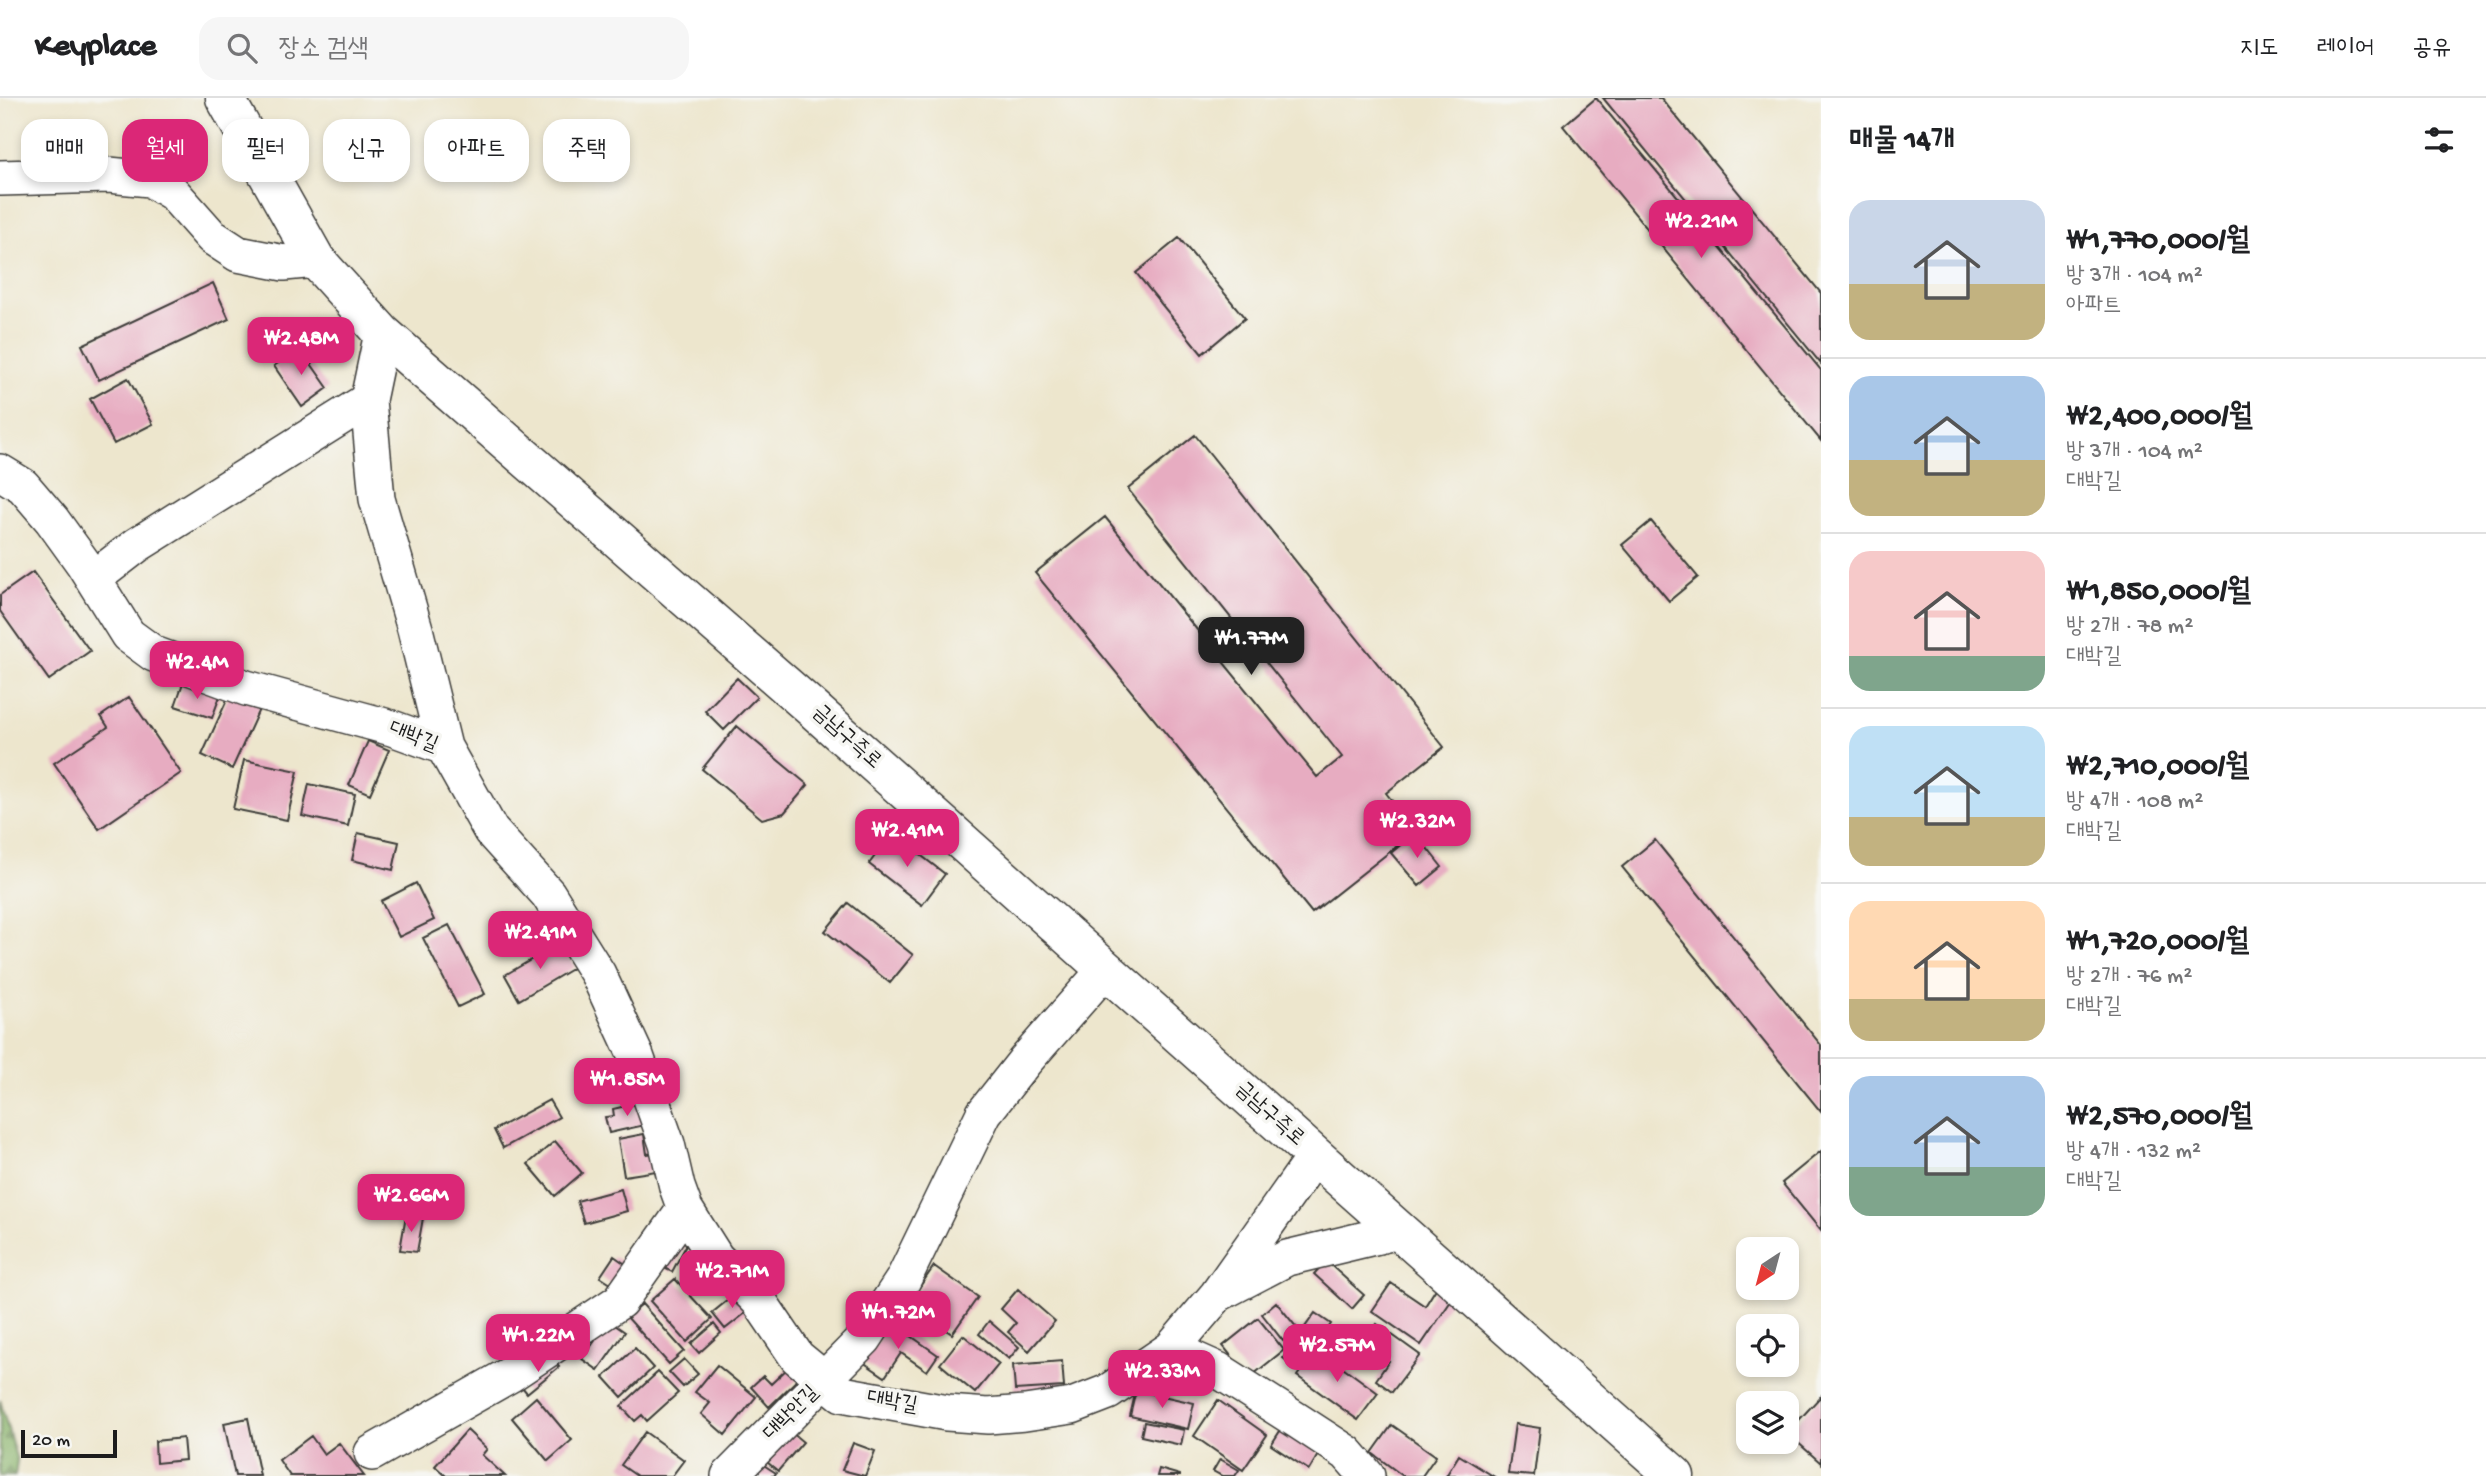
<!DOCTYPE html>
<html lang="ko">
<meta charset="utf-8">
<style>
:root{--surface:#fff;--page:#f6f6f6;--text:#202124;--muted:#757577;--line:#e0e0e0;--accent:#db2777}
body{margin:0;font-family:"Gochi Hand","Poor Story",sans-serif;background:var(--page);color:var(--text);height:100vh;display:flex;flex-direction:column;font-size:26px;white-space:nowrap}
*{box-sizing:border-box;margin:0}
p{font-size:23px;color:var(--muted)}
.icon{flex:none;width:38px;height:38px;fill:none;stroke:currentColor;stroke-width:2;stroke-linecap:round;stroke-linejoin:round}
.map{position:relative;flex:1;overflow:hidden}
.panel{display:flex;flex-direction:column;background:var(--surface);width:665px}
.panel>*{flex:none}
.hud{position:absolute;left:21px;top:21px;width:665px;height:63px;display:flex;gap:14px}
.needle{width:46px;rotate:216deg}
.tools{position:absolute;left:1736px;top:1139px;display:grid;gap:14px}
.tools a{display:grid;place-items:center;width:63px;height:63px;border-radius:14px;background:var(--surface);box-shadow:0 4px 10px #0003;font-size:35px}
.scale{position:absolute;left:21px;bottom:18px;width:96px;box-sizing:border-box;padding-left:7px;border:4px solid #1c1c1c;border-top:0;font-size:19px;line-height:24px;white-space:nowrap;color:#1c1c1c;-webkit-text-stroke:5px #f6f6f2;paint-order:stroke}
.price{position:absolute;translate:-50% -60px;padding:0 16px;border-radius:14px;background:var(--accent);color:#fff;font-size:23px;line-height:46px;filter:drop-shadow(0 2px 4px #0008)}
.price::after{content:'';position:absolute;left:50%;top:42px;width:21px;height:16px;margin-left:-10px;background:inherit;clip-path:polygon(0 0,100% 0,50% 100%)}
.price.on{background:#222;color:#fff}
ul{padding:0;list-style:none}
li{display:flex;align-items:center;gap:21px;height:175px;padding:0 28px}
li+li{border-top:2px solid var(--line)}
li span{display:grid;place-items:center;flex:none;width:196px;height:140px;border-radius:21px;color:#555}
li>.icon{margin-inline-start:auto}
span .icon{width:84px;height:84px;fill:#fffc;stroke-width:1}
li b{font-size:30px}
h2{display:flex;justify-content:space-between;align-items:center;height:84px;padding:0 28px;font-size:30px}
.tag{padding:0 24px;border-radius:21px;background:var(--surface);box-shadow:0 4px 10px #0003;font-size:24px;line-height:63px}
.tag.on{background:var(--accent);color:#fff}
header{display:flex;align-items:center;gap:42px;box-sizing:border-box;height:98px;padding:0 35px;background:var(--surface);border-bottom:2px solid var(--line)}
header strong{font-size:33px}
nav{display:flex;gap:38px;margin-inline-start:auto;font-size:24px}
.search{width:490px;height:63px;background:var(--page);display:flex;align-items:center;gap:18px;box-sizing:border-box;padding:0 24px;border-radius:21px;color:var(--muted);font-size:26px}
main{display:flex;flex:1;min-height:0}
.map>svg:first-child{display:block}
</style>
<header>
<strong>Keyplace</strong>
<div class="search"><svg class="icon" aria-label="search" viewBox="0 0 24 24"><circle cx="10" cy="10" r="6"/><path d="M15 15l6 6"/></svg>장소 검색</div>
<nav><a>지도</a><a>레이어</a><a>공유</a></nav>
</header>
<main>
<div class="map">
<svg width="1821" height="1378" viewBox="0 0 1821 1378">
<defs>
<pattern id="forest-firs" width="22" height="20" patternUnits="userSpaceOnUse" patternTransform="scale(1.75)"><rect width="22" height="20" fill="#89b36a"/><path d="M5 1l3.5 6h-7zM16 11l3.5 6h-7z" fill="#6f9156"/></pattern>
</defs>
<rect width="100%" height="100%" fill="#f6f6f2"/>
<filter id="ink" filterUnits="userSpaceOnUse"><feTurbulence type="fractalNoise" baseFrequency=".0143" numOctaves="2"/><feDisplacementMap in="SourceGraphic" scale="14" xChannelSelector="R" yChannelSelector="G"/><feConvolveMatrix kernelMatrix="1 2 1 2 8 2 1 2 1" color-interpolation-filters="sRGB"/></filter>
<filter id="wash" filterUnits="userSpaceOnUse"><feTurbulence type="fractalNoise" baseFrequency=".00686" numOctaves="4" result="noise"/><feDisplacementMap in="SourceGraphic" scale="28" xChannelSelector="R" yChannelSelector="G"/><feGaussianBlur stdDeviation="1.57" result="paint"/><feColorMatrix in="noise" values="0 0 0 0 0 0 0 0 0 0 0 0 0 0 0 0 0 1.4 0 .05"/><feComposite in="paint" operator="in"/></filter>
<g filter="url(#wash)">
<rect width="100%" height="100%" fill="#ede6cd"/>
<path fill="url(#forest-firs)" stroke="#526843" stroke-width="2" d="M0,1302l17,61 -2,15h-15z"/>
<g id="blocks">
<path fill="#e7acc1" d="M1596,0l225,272v71l-258,-315z
M1603,0h58l160,195v71z
M1179,140l66,80 -43,36 -66,-81z
M213,185l16,36 -130,61 -17,-35z
M300,250l28,40 -26,19 -28,-41z
M128,280l25,46 -39,20 -24,-45z
M1195,337l249,312 -58,46 30,38 -104,82 -277,-340 70,-56 212,260 25,-20 -214,-268z
M1651,423l47,56 -29,24 -47,-56z
M33,474l57,79 -41,29 -49,-69v-16z
M737,580l20,19 -33,33 -19,-19z
M183,585l37,13 -8,22 -37,-12z
M231,593l30,14 -29,64 -30,-14z
M129,599l52,76 -82,56 -45,-66 54,-36 -7,-11z
M737,628l71,59 -24,28 -22,6 -60,-50z
M368,643l21,9 -19,44 -21,-9z
M244,662l54,11 -11,49 -54,-11z
M309,686l46,10 -7,32 -46,-10z
M358,735l41,9 -6,28 -41,-10z
M892,735l53,41 -23,31 -53,-41z
M1415,735l27,34 -23,19 -28,-33z
M1655,742l166,205v67l-199,-245z
M416,785l18,37 -35,17 -18,-36z
M848,805l65,52 -23,28 -65,-52z
M449,827l36,69 -27,13 -35,-69z
M560,845l15,24 -56,33 -14,-25z
M549,1002l10,17 -56,31 -9,-18z
M643,1004l6,22 -40,9 -4,-16 9,-1 -1,-7z
M644,1036l3,20 13,-2 3,18 -39,6 -6,-37z
M555,1043l27,32 -27,23 -27,-32z
M1821,1053v80l-39,-48z
M621,1091l6,22 -43,12 -7,-22z
M406,1117l17,3 -6,34 -17,-2z
M673,1132l17,8 -18,34 -16,-8z
M614,1158l17,12 -14,20 -17,-11z
M1326,1163l38,34 -12,14 -38,-35z
M934,1168l44,31 -26,37 -44,-30z
M675,1181l37,40 -25,23 -37,-41z
M1391,1185l34,23 12,-19 16,11 -32,47 -49,-34z
M1018,1191l37,32 -26,30 -21,-19 8,-9 -15,-14z
M739,1193l13,17 -27,21 -13,-16z
M1276,1204l22,27 -15,12 -21,-27z
M642,1206l42,47 -15,13 -42,-47z
M1315,1215l16,11 -33,45 -15,-11z
M1258,1220l26,32 -35,28 -26,-32z
M609,1223l16,11 -27,38 -16,-11z
M989,1223l30,26 -10,12 -30,-25z
M891,1224l47,33 -11,16 -26,-18 -16,24 -22,-15z
M714,1226l7,9 -22,20 -8,-9z
M1377,1226l43,31 -28,37 -16,-12 13,-19 -25,-18z
M963,1237l36,29 -24,29 -35,-29z
M635,1250l18,20 -31,29 -18,-20z
M1317,1250l61,45 -20,27 -61,-44z
M549,1258l10,11 -32,26 -10,-12z
M684,1261l14,15 -15,13 -14,-15z
M1062,1263l2,26 -49,3 -2,-25z
M717,1267l39,32 -31,38 -24,-21 9,-11 -15,-11z
M791,1267l11,10 -33,32 -18,-20 12,-11 8,8z
M658,1274l20,21 -31,28 -5,-6 -7,6 -14,-15z
M1136,1292l58,13 -6,26 -58,-13z
M1821,1298v67l-34,-30z
M536,1299l36,43 -24,21 -36,-43z
M1218,1302l49,35 -24,35 -49,-34z
M248,1320l12,58h-25l-11,-53z
M1144,1324l40,8 -3,15 -40,-9z
M1515,1326l25,4 -6,48 -26,-2z
M1392,1327l44,31 -14,20h-19l-31,-23z
M1282,1330l37,25 -10,17 -38,-25z
M467,1332l20,19 -5,6 23,21h-59l-11,-10z
M645,1334l39,28 -12,16h-35l-16,-11z
M791,1334l12,10 -25,29 -11,-9z
M311,1338l13,18 15,-11 25,33h-74l-11,-16z
M183,1340l2,22 -29,3 -1,-22z
M853,1345l22,8 -10,25 -23,-6z
M1459,1357l34,21h-47z
M1220,1361l19,11 -4,6h-13l-9,-5z
M762,1366l14,9 -2,3h-19z
M1159,1371l21,6v1h-23z"/>
</g>
</g>
<g filter="url(#ink)">
<use href="#blocks" fill-opacity="0" stroke="#3b3a37" stroke-width="2"/>
<g fill="none" stroke-linecap="round" stroke-linejoin="round">
<g stroke="#3b3a37" stroke-width="38">
<path id="minor" d="M0,80l109,-3 41,4 23,14 39,44 26,17 46,9 32,-3
M382,235l-14,67 9,99 38,130 29,118 47,84 57,63 50,80 38,82 31,88 10,43 8,22 31,49 43,43 38,56 45,37 105,19 41,3 37,-3 47,-7 36,-14 63,-43 46,-54 98,-139
M0,374l23,14 29,34 31,43 45,72 26,19 92,34 146,40 52,19
M93,481l44,-34 231,-145
M1222,1194l65,-34 112,-27
M1171,1251l47,21 80,51 49,32 20,23
M372,1355l139,-79 109,-73 65,-92
M729,1378l135,-137 39,-59 81,-167 41,-52 80,-91"/>
</g>
<g stroke="#3b3a37" stroke-width="41">
<path id="secondary" d="M225,0l91,162 66,73 432,377 861,766"/>
</g>
<use href="#minor" stroke="#fff" stroke-width="35"/>
<use href="#secondary" stroke="#fff" stroke-width="38"/>
</g>
</g>
<g text-anchor="middle" dominant-baseline="central" stroke-width="7" stroke-linejoin="round" paint-order="stroke">
<g font-size="21" fill="#1c1c1c" stroke="#f6f6f2">
<text transform="translate(413 640) rotate(22)">대박길</text>
<text transform="translate(846 640) rotate(42)">금남구즉로</text>
<text transform="translate(1269 1017) rotate(42)">금남구즉로</text>
<text transform="translate(892 1305) rotate(10)">대박길</text>
<text transform="translate(792 1316) rotate(-45)">대박안길</text>
</g>
</g>
</svg>
<div class="tools">
<a><svg class="needle" viewBox="-14 -14 28 28"><path d="M0-13l5 13h-10z" fill="#e53935"/><path d="M0 13l5-13h-10z" fill="#757577"/></svg></a>
<a><svg class="icon" aria-label="locate" viewBox="0 0 24 24"><circle cx="12" cy="12" r="6"/><path d="M12 2v4M12 18v4M2 12h4M18 12h4"/></svg></a>
<a><svg class="icon" aria-label="layers" viewBox="0 0 24 24"><path d="M12 4l9 5-9 5-9-5zM3 14l9 5 9-5"/></svg></a>
</div>
<div class="scale">20 m</div>
<b class="price" style="left:1701px;top:162px">₩2.21M</b>
<b class="price" style="left:301px;top:279px">₩2.48M</b>
<b class="price on" style="left:1251px;top:579px">₩1.77M</b>
<b class="price" style="left:197px;top:603px">₩2.4M</b>
<b class="price" style="left:1417px;top:762px">₩2.32M</b>
<b class="price" style="left:907px;top:771px">₩2.41M</b>
<b class="price" style="left:540px;top:873px">₩2.41M</b>
<b class="price" style="left:627px;top:1020px">₩1.85M</b>
<b class="price" style="left:411px;top:1136px">₩2.66M</b>
<b class="price" style="left:732px;top:1212px">₩2.71M</b>
<b class="price" style="left:898px;top:1253px">₩1.72M</b>
<b class="price" style="left:538px;top:1276px">₩1.22M</b>
<b class="price" style="left:1337px;top:1286px">₩2.57M</b>
<b class="price" style="left:1162px;top:1312px">₩2.33M</b>
<div class="hud">
<a class="tag">매매</a>
<a class="tag on">월세</a>
<a class="tag">필터</a>
<a class="tag">신규</a>
<a class="tag">아파트</a>
<a class="tag">주택</a>
</div>
</div>
<section class="panel">
<h2>매물 14개<svg class="icon" aria-label="filters" viewBox="0 0 24 24"><path d="M4 7h16M4 17h16"/><circle cx="9" cy="7" r="2"/><circle cx="15" cy="17" r="2"/></svg></h2>
<ul>
<li><span style="background:linear-gradient(#c9d6e8 60%,#c2b280 0)"><svg class="icon" aria-label="home" viewBox="0 0 24 24"><path d="M3 11l9-7 9 7M6 9v11h12V9"/></svg></span><div><b>₩1,770,000/월</b><p>방 3개 · 104 m²</p><p>아파트</p></div></li>
<li><span style="background:linear-gradient(#a9c7e8 60%,#c2b280 0)"><svg class="icon" aria-label="home" viewBox="0 0 24 24"><path d="M3 11l9-7 9 7M6 9v11h12V9"/></svg></span><div><b>₩2,400,000/월</b><p>방 3개 · 104 m²</p><p>대박길</p></div></li>
<li><span style="background:linear-gradient(#f6c9c9 75%,#7fa58c 0)"><svg class="icon" aria-label="home" viewBox="0 0 24 24"><path d="M3 11l9-7 9 7M6 9v11h12V9"/></svg></span><div><b>₩1,850,000/월</b><p>방 2개 · 78 m²</p><p>대박길</p></div></li>
<li><span style="background:linear-gradient(#bfe0f5 65%,#c2b280 0)"><svg class="icon" aria-label="home" viewBox="0 0 24 24"><path d="M3 11l9-7 9 7M6 9v11h12V9"/></svg></span><div><b>₩2,710,000/월</b><p>방 4개 · 108 m²</p><p>대박길</p></div></li>
<li><span style="background:linear-gradient(#ffd9b3 70%,#c2b280 0)"><svg class="icon" aria-label="home" viewBox="0 0 24 24"><path d="M3 11l9-7 9 7M6 9v11h12V9"/></svg></span><div><b>₩1,720,000/월</b><p>방 2개 · 76 m²</p><p>대박길</p></div></li>
<li><span style="background:linear-gradient(#a9c7e8 65%,#7fa58c 0)"><svg class="icon" aria-label="home" viewBox="0 0 24 24"><path d="M3 11l9-7 9 7M6 9v11h12V9"/></svg></span><div><b>₩2,570,000/월</b><p>방 4개 · 132 m²</p><p>대박길</p></div></li>
</ul>
</section>
</main>
